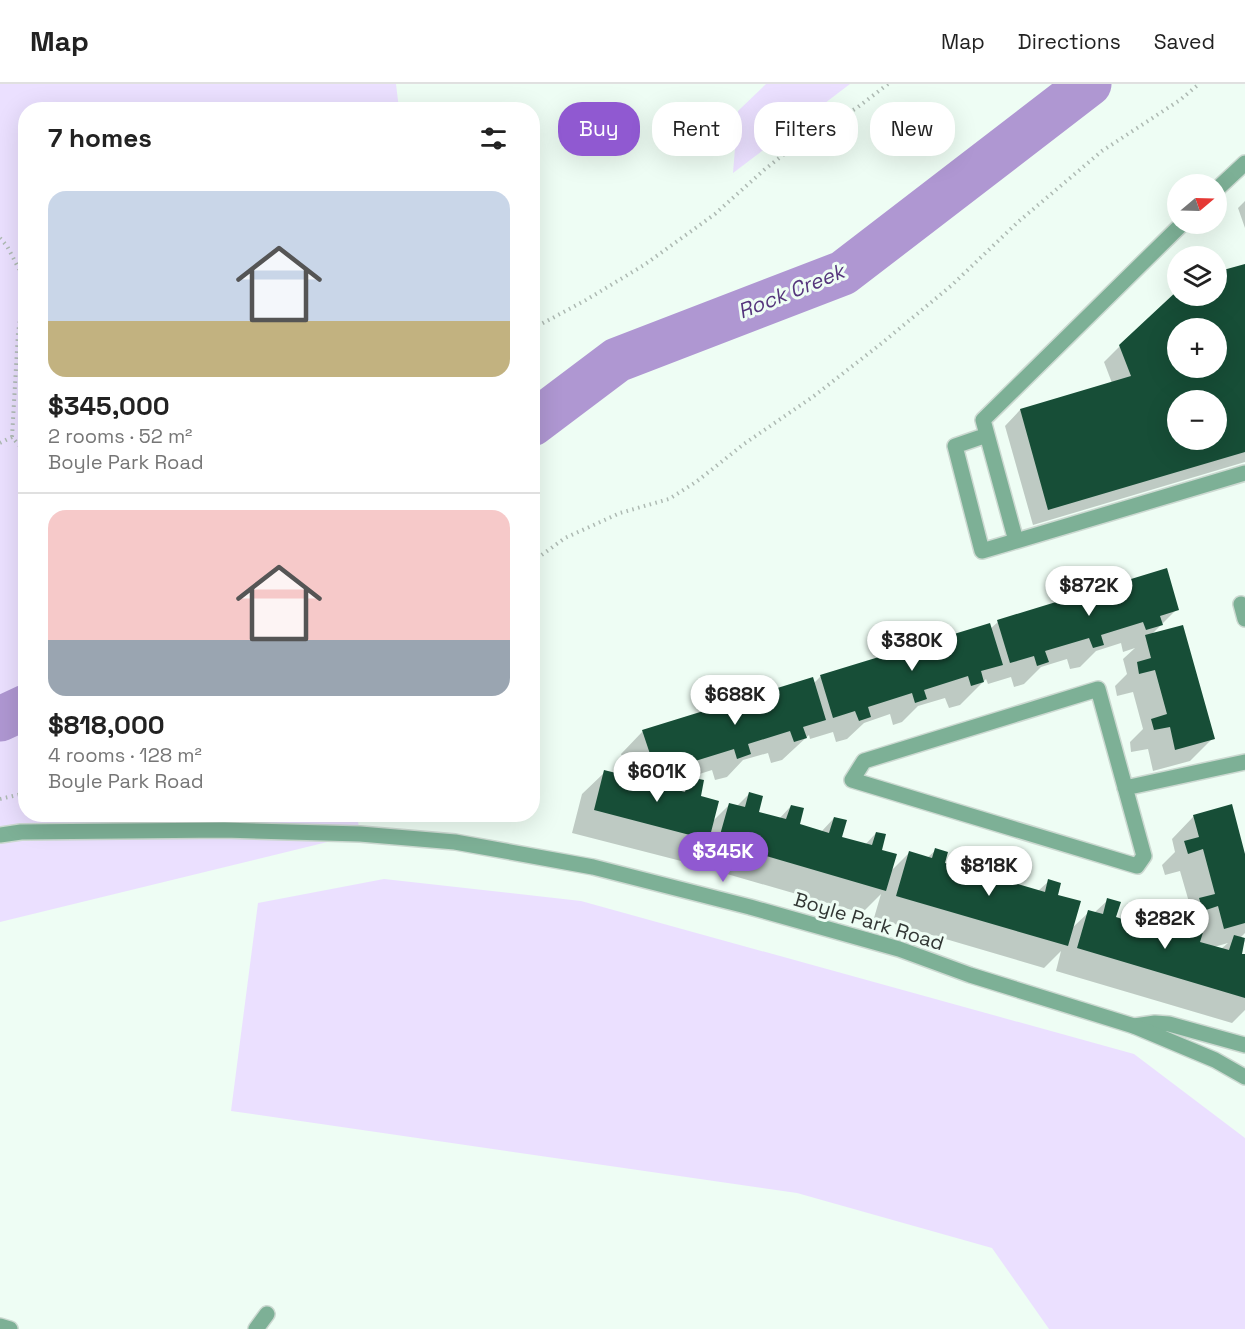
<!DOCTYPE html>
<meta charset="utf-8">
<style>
:root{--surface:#fff;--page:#f2f2f2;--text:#222;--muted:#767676;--line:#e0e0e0;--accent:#9059d1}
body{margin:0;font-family:"Space Grotesk",sans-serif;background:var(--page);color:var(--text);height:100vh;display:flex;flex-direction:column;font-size:22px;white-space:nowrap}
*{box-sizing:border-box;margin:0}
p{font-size:20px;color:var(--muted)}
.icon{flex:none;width:33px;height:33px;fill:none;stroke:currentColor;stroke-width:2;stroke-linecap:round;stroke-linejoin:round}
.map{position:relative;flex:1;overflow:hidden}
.details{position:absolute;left:18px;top:18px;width:522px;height:720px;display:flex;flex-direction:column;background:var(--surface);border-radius:24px;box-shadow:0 6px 24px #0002}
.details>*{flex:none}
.guide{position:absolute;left:558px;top:18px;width:570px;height:54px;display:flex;gap:12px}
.needle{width:39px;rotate:71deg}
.buttons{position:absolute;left:1167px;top:90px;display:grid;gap:12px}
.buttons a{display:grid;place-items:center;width:60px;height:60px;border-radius:50%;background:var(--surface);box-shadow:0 6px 24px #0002;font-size:30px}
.price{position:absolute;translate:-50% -51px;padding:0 14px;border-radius:21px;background:#fff;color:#222;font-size:20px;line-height:39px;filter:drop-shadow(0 2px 3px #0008)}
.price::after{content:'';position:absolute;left:50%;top:36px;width:18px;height:14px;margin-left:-9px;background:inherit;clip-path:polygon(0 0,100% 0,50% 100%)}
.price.on{background:var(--accent);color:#fff}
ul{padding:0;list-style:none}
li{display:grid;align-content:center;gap:12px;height:318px;padding:0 30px}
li+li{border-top:2px solid var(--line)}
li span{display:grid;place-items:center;height:186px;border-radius:18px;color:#555}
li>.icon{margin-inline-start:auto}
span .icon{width:108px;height:108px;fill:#fffc;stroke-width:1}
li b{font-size:26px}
h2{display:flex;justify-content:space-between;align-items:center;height:72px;padding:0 30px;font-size:26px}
.chip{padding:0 21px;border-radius:24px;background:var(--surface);box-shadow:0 6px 24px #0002;font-size:21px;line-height:54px}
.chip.on{background:var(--accent);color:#fff}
header{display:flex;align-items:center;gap:36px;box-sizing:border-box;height:84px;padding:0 30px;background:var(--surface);border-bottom:2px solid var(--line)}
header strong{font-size:28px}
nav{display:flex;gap:33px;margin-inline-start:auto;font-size:21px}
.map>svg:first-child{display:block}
</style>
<header>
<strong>Map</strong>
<nav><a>Map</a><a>Directions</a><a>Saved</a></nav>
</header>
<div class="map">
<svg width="1245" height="1245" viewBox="0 0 1245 1245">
<rect width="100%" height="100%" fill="#eefdf4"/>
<path fill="#ebe0ff" d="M0,0h396l3,25 -373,1v704l331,1 3,19 -360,88z
M766,0h84l-117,89 5,-62z
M384,795l197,22 553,153 111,84v191h-196l-57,-81 -195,-55 -566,-82 27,-208z"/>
<path fill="#0003" fill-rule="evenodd" d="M1245,117v27l-7,-20z
M1245,182v196l-212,63 -28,-99 15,-16 92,-27 -8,-21 16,-16 58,-50h38zM1178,244h38v40h-38zM1178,316h38v40h-38z
M1177,525l-26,26 62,103 -23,23 -37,10 -5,-22 -17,3 -1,-10 13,-13 -10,-37 -16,4 -2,-10 12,-12 -4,-15 12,-11 -12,4 -2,-9 -25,8 -16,16 -10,2 -3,-10 -26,8 -17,17 -10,3 -3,-10 -23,7 -2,-5 -26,26 -11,3 -4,-10 -27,8 -16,16 -9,3 -3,-11 -26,9 -17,16 -11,3 -3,-10 -23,7 -1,-4 -27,25 -11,3 -3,-10 -25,7 -16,17 -12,3 -3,-10 -25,8 -13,13 8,2 13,-13 4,17 13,25 18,-18 7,2 12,-12 8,19 22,6 12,-13 7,19 23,7 13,-14 6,20 25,7 11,-12 4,18 10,21 19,-19 18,5 9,-8 7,14 40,11 9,-9 7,14 39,11 11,-10 22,48 18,-17 5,1 14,-13 6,18 23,7 13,-13 6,18 22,7 4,-3 -5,-12 14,-13 -11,-38 -15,4 -3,-10 13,-13 -3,-13 22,-23 51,43v74l-5,5 5,2 -5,15 5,1v54l-13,13 -176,-52 5,-20 -17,17 -170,-50 7,-24 -19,19 -166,-48 6,-20 -17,17 -113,-29 10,-39 23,-22 15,4 6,-5 -5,-17 22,-23 170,-47 7,-7 170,-48 8,-7zM1228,859l-7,6 -7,-2z"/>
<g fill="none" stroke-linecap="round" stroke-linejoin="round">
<path stroke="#af97d2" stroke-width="45" d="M532,340l85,-64 226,-87 246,-189
M0,635l26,-12"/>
</g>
<path fill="#174e37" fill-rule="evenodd" d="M1245,180v188l-197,58 -28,-101 111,-33 -12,-31 59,-55v6h38v-24zM1178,244h38v40h-38zM1178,316h38v40h-38z
M1167,484l12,42 -19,6 3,9 -17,5 -3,-8 -42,13 3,10 -11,3 -4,-10 -44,13 4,11 -12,4 -3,-10 -24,7 -13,-43z
M990,539l13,42 -22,6 3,11 -13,4 -3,-10 -44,14 3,9 -12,4 -3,-10 -44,14 3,10 -12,4 -4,-10 -22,7 -13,-43z
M1183,541l32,114 -40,11 -5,-23 -16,3 -3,-11 16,-5 -12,-44 -16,4 -2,-12 14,-4 -6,-23z
M813,593l13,43 -23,7 4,11 -13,4 -4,-11 -42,13 3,10 -14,5 -3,-10 -42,13 3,10 -12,3 -4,-10 -23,7 -14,-42z
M633,677l11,3 -5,15 46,13 1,-5 6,1 2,-10 10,2 -3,16 18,5 -10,39 -115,-30 10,-40 24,6z
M749,708l14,4 -4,16 27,7 5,-14 13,3 -4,16 29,9 5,-16 13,3 -5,17 30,8 4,-13 10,2 -4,16 15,4 -11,37 -168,-49 11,-39 16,4z
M1232,720l13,50v69l-21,6 -6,-23 -15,5 -4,-13 16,-4 -12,-45 -15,5 -4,-13 15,-4 -6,-22z
M935,764l13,4 -3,11 43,12 4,-10 12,3 -3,11 44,13 3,-13 13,4 -3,12 23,6 -13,45 -172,-50 13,-45 23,7z
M1107,814l14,4 -5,15 29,9 5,-15 12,3 -4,15 29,9 4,-16 14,4 -5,16 29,8 5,-15 11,3 -3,16h3v44l-168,-50 11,-38 15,4z"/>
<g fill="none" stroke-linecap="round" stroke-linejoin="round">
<g stroke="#ccd9d1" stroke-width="18">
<path id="service" d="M1216,106l29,-27
M1182,140l-199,196 33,121 229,-68
M987,351l-32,11 27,105 34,-10
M1241,520l4,15
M1098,605l46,167 -7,10 -285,-86 12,-19z
M1125,704l120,-26
M1134,942l21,-3 14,1 76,21"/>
</g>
<g stroke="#ccd9d1" stroke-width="18">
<path id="minor" d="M0,751l21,-3 203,-2 136,4 95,8 138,25 157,40 149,42 71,26 164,51 81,34 30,17
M0,1242l10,3
M256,1245l11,-15"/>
</g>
<path stroke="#aebab3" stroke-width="4" stroke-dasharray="1.5 4.5" stroke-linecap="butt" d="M0,154l7,8 12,23 5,24 -6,40 -6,104
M532,245l54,-29 58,-35 71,-51 49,-44 29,-23 65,-40 30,-23
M0,359l12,-6 14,16
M532,478l33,-24 55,-25 49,-14 27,-17 48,-38 70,-48 68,-53 70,-58 66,-63 84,-71 78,-51 19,-16
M0,715l26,-6"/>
<use href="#service" stroke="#7db096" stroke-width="15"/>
<use href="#minor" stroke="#7db096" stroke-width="15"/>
</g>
<g text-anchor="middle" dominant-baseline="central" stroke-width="6" stroke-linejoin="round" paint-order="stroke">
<g font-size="20" fill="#323734" stroke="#eefdf4">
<text transform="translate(869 837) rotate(17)">Boyle Park Road</text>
</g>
<g font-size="21" font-style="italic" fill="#55357c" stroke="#eefdf4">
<text transform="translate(791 207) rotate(-22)">Rock Creek</text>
</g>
</g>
</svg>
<div class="buttons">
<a><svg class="needle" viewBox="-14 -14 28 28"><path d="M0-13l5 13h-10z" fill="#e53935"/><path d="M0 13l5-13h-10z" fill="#767676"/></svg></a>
<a><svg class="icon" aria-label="layers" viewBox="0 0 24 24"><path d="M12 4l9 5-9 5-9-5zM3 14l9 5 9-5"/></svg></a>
<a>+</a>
<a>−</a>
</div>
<b class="price" style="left:1089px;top:533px">$872K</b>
<b class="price" style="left:912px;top:588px">$380K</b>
<b class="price" style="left:735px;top:642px">$688K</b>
<b class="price" style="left:657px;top:719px">$601K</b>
<b class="price on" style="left:723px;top:799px">$345K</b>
<b class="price" style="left:989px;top:813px">$818K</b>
<b class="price" style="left:1165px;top:866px">$282K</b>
<div class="guide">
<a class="chip on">Buy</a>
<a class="chip">Rent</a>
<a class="chip">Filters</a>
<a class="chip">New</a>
</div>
<section class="details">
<h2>7 homes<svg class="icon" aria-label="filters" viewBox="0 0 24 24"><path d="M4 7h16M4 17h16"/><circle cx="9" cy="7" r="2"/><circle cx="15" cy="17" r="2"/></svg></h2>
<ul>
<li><span style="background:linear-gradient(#c9d6e8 70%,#c2b280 0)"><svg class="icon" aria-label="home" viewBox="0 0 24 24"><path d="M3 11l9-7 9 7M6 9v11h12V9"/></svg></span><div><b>$345,000</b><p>2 rooms · 52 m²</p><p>Boyle Park Road</p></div></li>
<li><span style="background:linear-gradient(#f6c9c9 70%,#9aa5b1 0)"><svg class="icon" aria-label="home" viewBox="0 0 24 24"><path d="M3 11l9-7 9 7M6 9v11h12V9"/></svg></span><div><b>$818,000</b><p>4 rooms · 128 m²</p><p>Boyle Park Road</p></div></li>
</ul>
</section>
</div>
